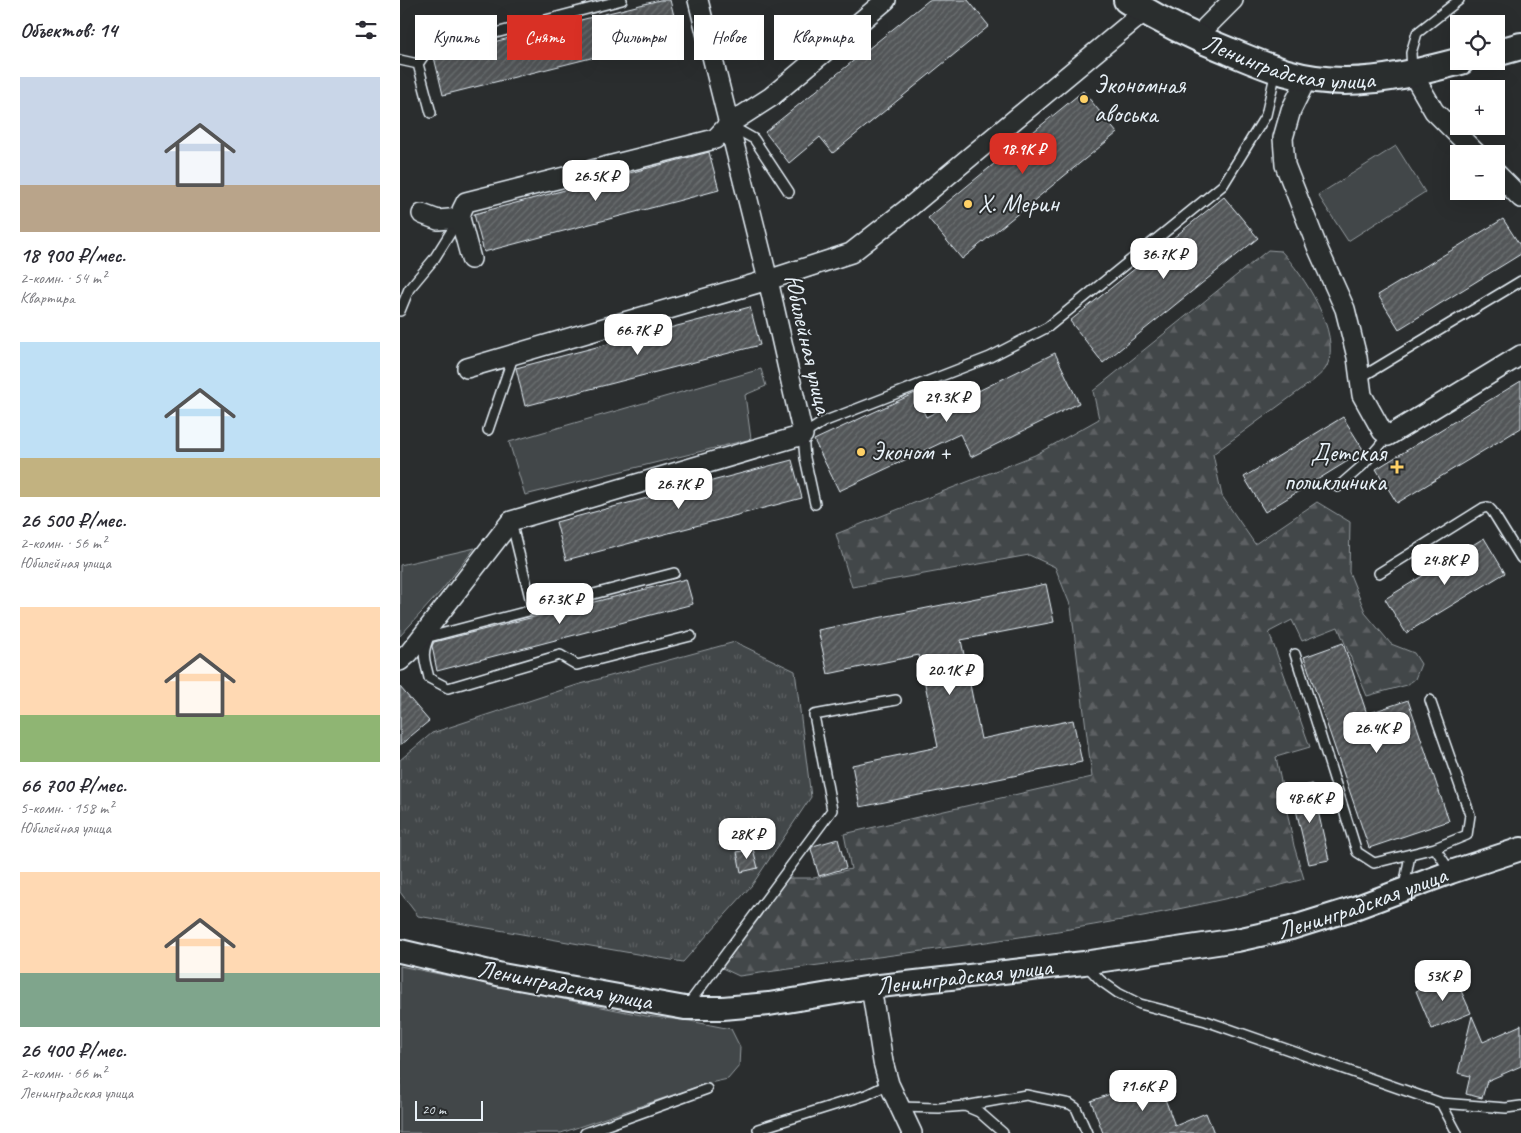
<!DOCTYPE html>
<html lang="ru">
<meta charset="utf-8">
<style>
:root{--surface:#fff;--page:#f2f2f3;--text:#2b2b33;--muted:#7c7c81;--accent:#d93025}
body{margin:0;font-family:Caveat,sans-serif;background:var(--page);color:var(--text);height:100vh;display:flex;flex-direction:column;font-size:19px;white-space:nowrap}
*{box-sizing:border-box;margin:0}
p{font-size:16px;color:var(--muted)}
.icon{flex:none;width:28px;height:28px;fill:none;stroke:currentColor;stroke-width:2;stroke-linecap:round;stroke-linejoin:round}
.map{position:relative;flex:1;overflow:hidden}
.panel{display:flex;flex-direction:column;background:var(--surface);width:400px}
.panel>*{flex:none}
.hud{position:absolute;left:15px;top:15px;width:475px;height:45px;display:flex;gap:10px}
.buttons{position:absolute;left:1050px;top:15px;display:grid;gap:10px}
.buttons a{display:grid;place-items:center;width:55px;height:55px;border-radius:0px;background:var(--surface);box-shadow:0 5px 20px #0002;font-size:25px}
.scale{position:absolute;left:15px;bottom:12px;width:68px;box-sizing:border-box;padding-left:5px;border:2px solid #e8f1f8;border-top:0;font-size:14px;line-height:18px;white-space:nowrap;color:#e8f1f8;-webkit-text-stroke:4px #2a2d2e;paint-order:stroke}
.price{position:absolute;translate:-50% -42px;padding:0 11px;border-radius:10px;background:#fff;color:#222;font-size:16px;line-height:32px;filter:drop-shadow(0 1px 2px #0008)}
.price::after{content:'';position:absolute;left:50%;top:30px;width:15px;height:11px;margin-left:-8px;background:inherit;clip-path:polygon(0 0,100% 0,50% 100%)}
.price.current{background:var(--accent);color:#fff}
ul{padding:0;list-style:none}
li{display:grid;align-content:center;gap:10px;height:265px;padding:0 20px}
li span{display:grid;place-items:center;height:155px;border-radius:0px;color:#555}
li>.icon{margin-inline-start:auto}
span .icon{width:90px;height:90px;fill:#fffc;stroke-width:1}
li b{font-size:21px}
h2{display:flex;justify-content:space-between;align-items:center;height:60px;padding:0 20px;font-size:21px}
.tag{padding:0 18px;border-radius:0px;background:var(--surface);box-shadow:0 5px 20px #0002;font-size:18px;line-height:45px}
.tag.current{background:var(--accent);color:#fff}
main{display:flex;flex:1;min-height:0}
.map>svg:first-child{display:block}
</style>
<main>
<section class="panel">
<h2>Объектов: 14<svg class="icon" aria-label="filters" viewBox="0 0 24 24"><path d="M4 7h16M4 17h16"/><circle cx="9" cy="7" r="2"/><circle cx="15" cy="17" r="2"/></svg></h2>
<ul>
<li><span style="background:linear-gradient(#c9d6e8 70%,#b9a48a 0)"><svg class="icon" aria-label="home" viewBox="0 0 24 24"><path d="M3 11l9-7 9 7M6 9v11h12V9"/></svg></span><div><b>18 900 ₽/мес.</b><p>2-комн. · 54 m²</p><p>Квартира</p></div></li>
<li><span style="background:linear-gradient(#bfe0f5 75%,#c2b280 0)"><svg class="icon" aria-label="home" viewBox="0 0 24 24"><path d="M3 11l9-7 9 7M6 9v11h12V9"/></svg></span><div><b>26 500 ₽/мес.</b><p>2-комн. · 56 m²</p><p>Юбилейная улица</p></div></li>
<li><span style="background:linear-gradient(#ffd9b3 70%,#8fb573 0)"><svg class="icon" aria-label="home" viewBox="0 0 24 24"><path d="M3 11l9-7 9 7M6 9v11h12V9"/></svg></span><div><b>66 700 ₽/мес.</b><p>5-комн. · 158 m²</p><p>Юбилейная улица</p></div></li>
<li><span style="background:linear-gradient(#ffd9b3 65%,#7fa58c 0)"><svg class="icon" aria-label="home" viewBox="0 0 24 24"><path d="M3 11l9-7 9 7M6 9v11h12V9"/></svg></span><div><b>26 400 ₽/мес.</b><p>2-комн. · 66 m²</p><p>Ленинградская улица</p></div></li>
</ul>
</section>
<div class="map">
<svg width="1121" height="1133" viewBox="0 0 1121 1133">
<defs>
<pattern id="forest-firs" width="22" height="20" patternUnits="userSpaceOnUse" patternTransform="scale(1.25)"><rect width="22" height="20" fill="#424648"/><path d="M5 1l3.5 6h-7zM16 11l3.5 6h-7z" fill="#5d6163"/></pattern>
<pattern id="park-tufts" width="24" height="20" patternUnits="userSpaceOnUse" patternTransform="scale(1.25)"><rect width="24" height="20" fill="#424648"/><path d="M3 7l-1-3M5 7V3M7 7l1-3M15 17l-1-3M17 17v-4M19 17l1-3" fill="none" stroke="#5d6163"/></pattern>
<pattern id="building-hatch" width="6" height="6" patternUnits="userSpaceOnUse" patternTransform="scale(1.25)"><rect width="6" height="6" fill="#535759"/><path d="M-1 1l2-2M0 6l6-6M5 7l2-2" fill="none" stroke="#6c7072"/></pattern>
</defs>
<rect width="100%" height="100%" fill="#2a2d2e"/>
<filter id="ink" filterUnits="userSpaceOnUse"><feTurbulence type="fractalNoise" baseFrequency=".02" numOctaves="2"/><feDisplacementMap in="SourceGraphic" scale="10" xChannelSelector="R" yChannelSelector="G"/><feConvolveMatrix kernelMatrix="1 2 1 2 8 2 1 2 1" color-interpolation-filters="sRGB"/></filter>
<g filter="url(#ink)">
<path fill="#424648" stroke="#959ca0" d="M996,146l29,46 -77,49 -30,-46z
M361,369l5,17 -21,9 6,44 -226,56 -16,-53z
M75,548l-34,43 -41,45v-71z
M0,966l246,50 44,5 41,8 9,18 -1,19 -11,13 -23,5 -144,49h-161z"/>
<path fill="url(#forest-firs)" stroke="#959ca0" d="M868,250l13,1c22,23 61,82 46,115 -2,5 -9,10 -13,14l-101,74 9,42 33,48 62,-42 33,20 -1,50 17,42 25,30 23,9 7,11 -6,15 -8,6 -40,11 -29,-69 -36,14 -10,-21 -23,12 41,115 -34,10 18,89 10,33c-185,51 -376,70 -565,97l-17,-8 65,-90h27l37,-9 -7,-35 248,-57 -21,-170 -16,-40 -26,-12 -177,32 -16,-53 199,-79 64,-36 -6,-28z"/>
<path fill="url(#park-tufts)" stroke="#959ca0" d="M335,642l60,29 16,126 -59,88 -69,77 -265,-46 -18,-24v-132l32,-27 145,-48z"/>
<path fill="url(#building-hatch)" stroke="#e8f1f8" d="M260,0h10l9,36 -236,59 -9,-38z
M529,0h39l21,26 -156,127 -13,-16 -31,26 -24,-31z
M683,91l34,42 -155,126 -34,-41z
M309,152l10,38 -235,62 -10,-38z
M824,197l34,41 -155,125 -33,-42z
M1103,219l18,28v7l-122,75 -21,-34z
M350,307l10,38 -235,61 -9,-38z
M655,353l24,50 -108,54 -11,-23 -121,57 -25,-51 101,-47 11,24z
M1121,381v47l-124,75 -21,-34z
M943,417l21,34 -99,61 -21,-35z
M392,460l10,38 -236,62 -10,-38z
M1084,538l21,35 -99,60 -21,-34z
M286,579l7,25 -256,67 -5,-25 2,-4z
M646,584l8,38 -93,18 20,99 92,-19 9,42 -222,45 -8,-42 86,-18 -19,-92 -91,19 -10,-44z
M943,643l24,71 41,-14 41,121 -80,27 -65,-191z
M0,687l29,34 -29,24z
M912,784l17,76 -20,4 -18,-75z
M438,839l8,29 -27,8 -8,-27 2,-3z
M353,849l5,19 -17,4 -4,-20z
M1054,975l17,38 -39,16 -16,-38z
M1072,1016l11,26 38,-17v41l-34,15 -5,17 -16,-4 4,-18 -12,-3z
M757,1077l18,49 31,-13 8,20h-111l-12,-32z"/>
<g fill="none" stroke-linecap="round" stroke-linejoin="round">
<g stroke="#e8f1f8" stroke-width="12">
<path id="service" d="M0,60l18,4
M1012,71l-1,-18 6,-20 42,-33
M31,113l-13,-49 9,-13 195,-51
M331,126l23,13 35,53
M0,311l9,-22 25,-30 25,-40
M960,378l161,-97
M88,430l26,-76
M938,487l24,-21 26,-30
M415,504l-10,-46 -2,-23 20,-13 167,-65 58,-30 175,-142 43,-70 10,-44
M111,521l22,89
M274,573l-245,64c-8,18 -4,23 0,41l19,10 112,-33 17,10 114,-29
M979,573l104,-65 5,-1 4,4 29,47
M895,654l62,198 17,11 61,-15 32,-13 3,-20 -40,-115
M1035,848l15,23
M1004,887l6,-32
M686,965l15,16 17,12 22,11 66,17 235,82 65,5 15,-2
M287,1006l145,-196 -18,-95 82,-15
M1041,1103l16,30
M565,1106l14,6 24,21
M499,1107l40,1 26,-2 61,-11 44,9 6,4 11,25
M358,1129l108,-34 23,-11
M185,1133l122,-44"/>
</g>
<g stroke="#e8f1f8" stroke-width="22">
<path id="minor" d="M799,39l7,-12 27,-27
M1012,73l22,38 43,43
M907,78l-16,32 -8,28 2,27 33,84 27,60 12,48 5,38 20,36 6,5 133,-81
M1096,173l25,25
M22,214l16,6 22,-2
M71,259l-11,-41 2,-8 4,-8 249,-63 14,-15 42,-27 115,-97
M67,368l301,-88 83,-27 60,-47 234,-195
M0,661l9,-8 102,-132 292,-86 -35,-155 -70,-280
M471,987l12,75 6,22 23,49"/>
</g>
<g stroke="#e8f1f8" stroke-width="26">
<g id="tertiary">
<path id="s1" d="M0,951l102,24 183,33h38l46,-4 102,-17 213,-24 153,-23 54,-12 61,-19 99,-37 70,-23"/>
</g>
</g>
<g stroke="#e8f1f8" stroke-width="30">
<g id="secondary">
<path id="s2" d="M727,0c32,20 66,37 102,51 40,17 71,30 116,30 40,0 78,-10 116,-20"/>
<path d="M1096,53l25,-7"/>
</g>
</g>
<use href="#service" stroke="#2a2d2e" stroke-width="9"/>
<use href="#minor" stroke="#2a2d2e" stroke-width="19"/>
<use href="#tertiary" stroke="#2a2d2e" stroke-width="22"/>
<use href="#secondary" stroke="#2a2d2e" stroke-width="26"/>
</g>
</g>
<g fill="#ffd166" stroke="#2a2d2e" stroke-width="2">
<circle cx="684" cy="99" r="5"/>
<circle cx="568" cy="204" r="5"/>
<circle cx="461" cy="452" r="5"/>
<path d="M994.5 459.5h5v5h5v5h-5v5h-5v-5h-5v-5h5z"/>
</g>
<g text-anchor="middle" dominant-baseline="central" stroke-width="4" stroke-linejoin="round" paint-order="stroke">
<g font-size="25" fill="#e8f1f8" stroke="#2a2d2e">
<text stroke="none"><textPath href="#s2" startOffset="176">Ленинградская улица</textPath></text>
<text transform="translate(408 344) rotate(77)">Юбилейная улица</text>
<text stroke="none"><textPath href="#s1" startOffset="978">Ленинградская улица</textPath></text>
<text stroke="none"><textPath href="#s1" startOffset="572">Ленинградская улица</textPath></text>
<text transform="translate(165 985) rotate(11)">Ленинградская улица</text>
</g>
<g font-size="25" fill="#e8f1f8" stroke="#2a2d2e" text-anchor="start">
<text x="694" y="85">Экономная<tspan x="694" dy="29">авоська</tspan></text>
<text x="578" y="204">Х. Мерин</text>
<text x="471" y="452">Эконом +</text>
<text x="986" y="453" text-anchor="end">Детская<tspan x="986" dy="29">поликлиника</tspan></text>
</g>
</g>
</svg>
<div class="buttons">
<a><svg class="icon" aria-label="locate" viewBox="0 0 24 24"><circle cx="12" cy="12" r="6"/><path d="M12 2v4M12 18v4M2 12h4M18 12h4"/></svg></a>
<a>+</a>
<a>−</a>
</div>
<div class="scale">20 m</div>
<b class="price current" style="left:623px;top:175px">18.9K ₽</b>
<b class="price" style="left:196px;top:202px">26.5K ₽</b>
<b class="price" style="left:764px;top:280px">36.7K ₽</b>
<b class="price" style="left:238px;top:356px">66.7K ₽</b>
<b class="price" style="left:547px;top:423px">29.3K ₽</b>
<b class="price" style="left:279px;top:510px">26.7K ₽</b>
<b class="price" style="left:1045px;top:586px">24.8K ₽</b>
<b class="price" style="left:160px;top:625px">67.3K ₽</b>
<b class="price" style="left:550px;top:696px">20.1K ₽</b>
<b class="price" style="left:977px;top:754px">26.4K ₽</b>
<b class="price" style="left:910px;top:824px">48.6K ₽</b>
<b class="price" style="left:347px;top:860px">28K ₽</b>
<b class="price" style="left:1043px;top:1002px">53K ₽</b>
<b class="price" style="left:743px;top:1112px">71.6K ₽</b>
<div class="hud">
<a class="tag">Купить</a>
<a class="tag current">Снять</a>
<a class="tag">Фильтры</a>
<a class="tag">Новое</a>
<a class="tag">Квартира</a>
</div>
</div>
</main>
